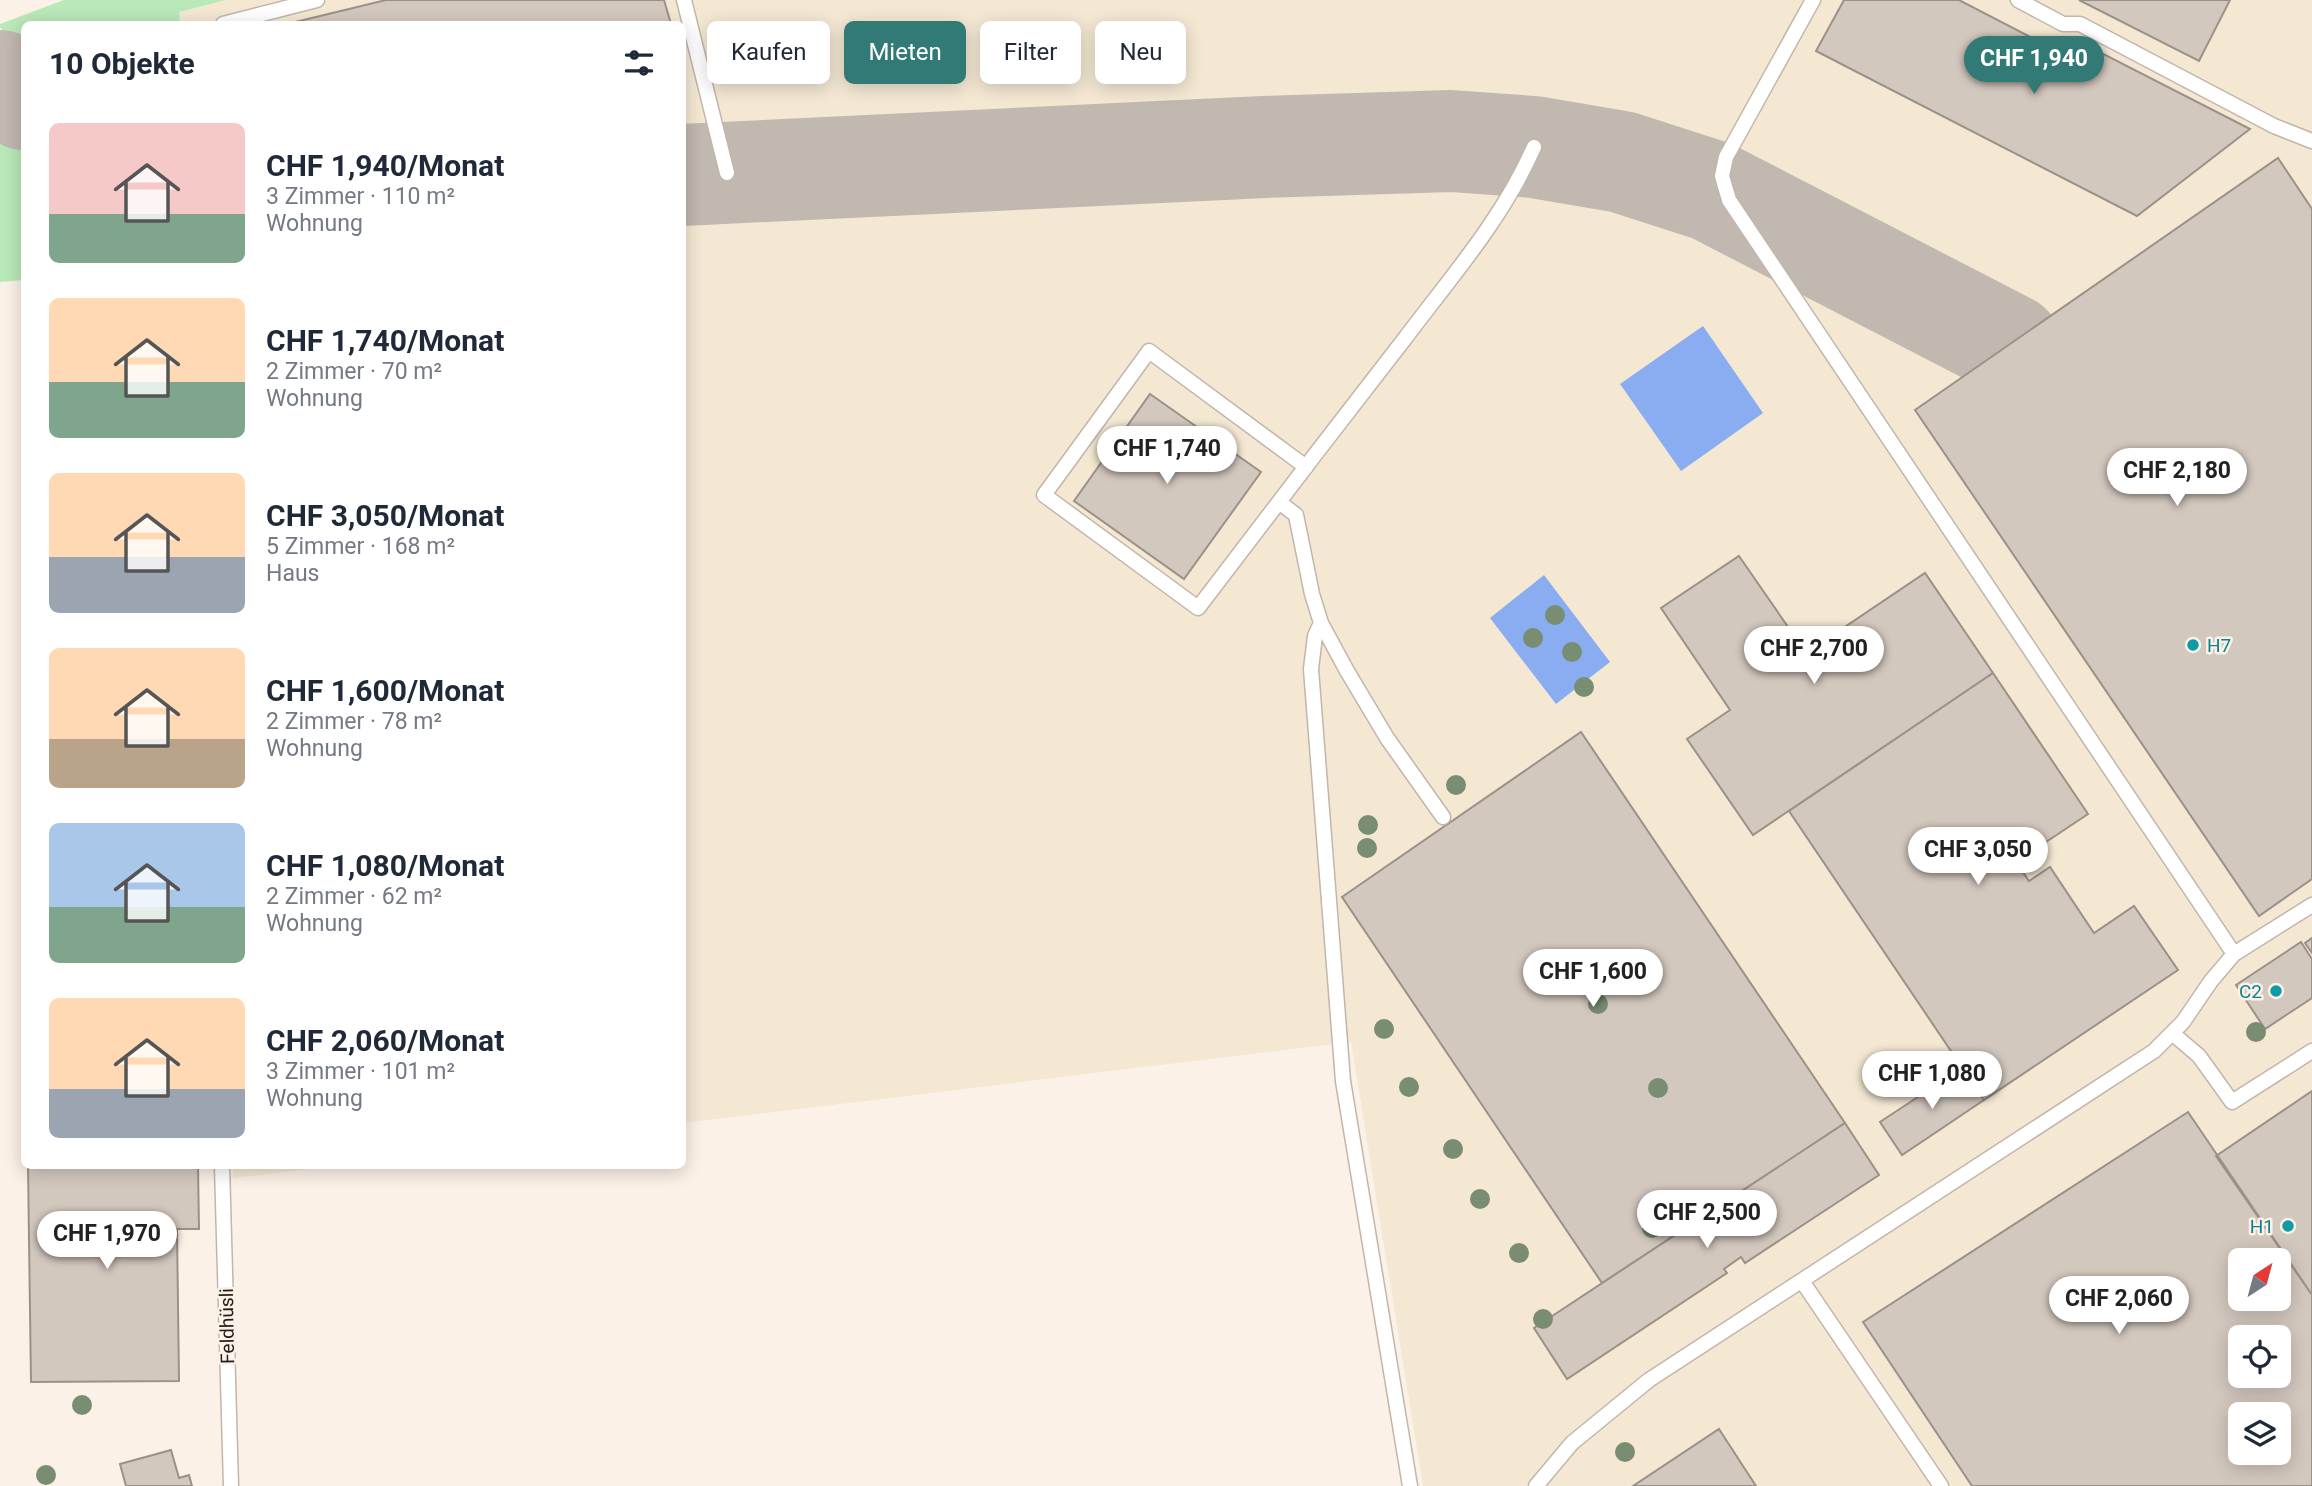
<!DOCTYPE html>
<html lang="de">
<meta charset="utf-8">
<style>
:root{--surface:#fff;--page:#f2f2f3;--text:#1f2937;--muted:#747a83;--accent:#327a75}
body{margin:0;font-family:Roboto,sans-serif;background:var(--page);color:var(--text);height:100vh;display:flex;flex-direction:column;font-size:26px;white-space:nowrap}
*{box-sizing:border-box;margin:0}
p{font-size:23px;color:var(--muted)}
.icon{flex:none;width:38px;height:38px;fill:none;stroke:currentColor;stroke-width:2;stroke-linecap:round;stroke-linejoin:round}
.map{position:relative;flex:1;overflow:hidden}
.sheet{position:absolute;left:21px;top:21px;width:665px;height:1148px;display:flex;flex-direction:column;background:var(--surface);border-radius:10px;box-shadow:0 4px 18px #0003}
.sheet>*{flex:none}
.banner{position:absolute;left:707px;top:21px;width:665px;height:63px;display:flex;gap:14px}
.needle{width:46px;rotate:36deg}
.fabs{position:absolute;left:2228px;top:1248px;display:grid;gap:14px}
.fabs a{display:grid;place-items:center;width:63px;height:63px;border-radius:10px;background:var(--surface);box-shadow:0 4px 18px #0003;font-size:35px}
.price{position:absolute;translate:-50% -60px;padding:0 16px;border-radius:24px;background:#fff;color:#222;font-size:23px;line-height:46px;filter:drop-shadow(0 2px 4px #0008)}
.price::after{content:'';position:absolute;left:50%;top:42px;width:21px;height:16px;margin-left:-10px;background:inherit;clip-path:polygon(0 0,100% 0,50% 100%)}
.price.selected{background:var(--accent);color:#fff}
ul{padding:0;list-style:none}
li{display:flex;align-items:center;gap:21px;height:175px;padding:0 28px}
li span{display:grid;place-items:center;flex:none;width:196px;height:140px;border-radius:10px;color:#555}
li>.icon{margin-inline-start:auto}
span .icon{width:84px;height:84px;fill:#fffc;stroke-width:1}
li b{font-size:30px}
h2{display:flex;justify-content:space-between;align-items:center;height:84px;padding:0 28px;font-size:30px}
.chip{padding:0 24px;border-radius:10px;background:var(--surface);box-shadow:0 4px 18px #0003;font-size:24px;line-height:63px}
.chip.selected{background:var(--accent);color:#fff}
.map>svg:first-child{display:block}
</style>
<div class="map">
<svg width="2312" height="1486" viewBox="0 0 2312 1486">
<rect width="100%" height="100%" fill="#fcf1e7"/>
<path fill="#f4e8d3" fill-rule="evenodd" d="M226,0h2086v1486h-889l-72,-444 -668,81 -1,-1099h-502l-2,-12zM2240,1260h38v38h-38zM2240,1337h38v39h-38zM2240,1414h38v38h-38z
M233,1166h101l-101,12z"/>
<path fill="#b9e8b9" d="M64,0h162l-47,12 1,12h-156v32l-24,-29v-3z
M0,131l24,11v138l-24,2z"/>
<path fill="#8aacf1" d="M1703,326l60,87 -82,58 -61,-87z
M1544,575l66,87 -54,42 -66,-86z"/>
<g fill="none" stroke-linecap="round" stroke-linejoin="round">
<path stroke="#c1b8b0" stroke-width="102" d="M0,81l24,18
M682,175l582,-28 187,-6 83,6 88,15 90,29 298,154"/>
</g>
<path fill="#d3c8be" stroke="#9b9188" stroke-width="2" fill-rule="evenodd" d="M386,0h278l7,24h-384z
M1844,0h115l102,53 23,-9 166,85 -113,87 -321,-165z
M2079,0h151l-31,61z
M2278,158l34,51v670l-53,37 -344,-506z
M1150,394l111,78 -77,107 -110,-78z
M1739,556l67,97 119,-80 68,100 -240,162 -66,-96 43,-29 -69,-102z
M1993,673l95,141 -72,48 13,19 21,-14 44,66 40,-27 44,64 -194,130 -195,-289z
M1581,732l264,391 -243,160 -260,-386z
M2312,938v15l-7,-10z
M2301,942l11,17v39l-47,31 -29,-44z
M1962,1068l22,32 -82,55 -22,-33z
M2312,1091v204l-96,-139z
M2188,1112l124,183v191h-340l-109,-164zM2240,1260h38v38h-38zM2240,1337h38v39h-38zM2240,1414h38v38h-38z
M1845,1123l34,52 -134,88 -4,-6 -17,12 3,4 -160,106 -33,-51z
M28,1166h170l1,63h-22l2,152 -148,1z
M1719,1429l37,57h-123z
M171,1450l8,28 10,-3 3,11h-66l-6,-22z"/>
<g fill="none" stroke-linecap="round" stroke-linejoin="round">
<g stroke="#c0b6ac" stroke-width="17">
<path id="lane" d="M684,0l43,173
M1813,0l-87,157 -4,19 7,24 505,754
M2018,0l45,24h17l194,102 38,15
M223,24l94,-24
M1306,467l-157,-116 -105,144 154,113c69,-91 138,-181 208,-271 46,-61 97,-119 128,-190
M1279,502l17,13 16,79 9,29 26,48 40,67 56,79
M1321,623l-6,13 -4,33 32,412 67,405
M2172,1033l27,23 33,46 80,-51
M222,1166l9,320
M1802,1281l139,205
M1536,1486l36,-43 77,-63 505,-329 29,-29 28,-41 23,-27 78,-49"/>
</g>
<use href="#lane" stroke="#fff" stroke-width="14"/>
</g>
<g fill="#798d72">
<circle cx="1555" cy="615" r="10"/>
<circle cx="1533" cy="638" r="10"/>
<circle cx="1572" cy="652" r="10"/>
<circle cx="1584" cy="687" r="10"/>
<circle cx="1456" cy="785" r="10"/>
<circle cx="1368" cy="825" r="10"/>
<circle cx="1367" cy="848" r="10"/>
<circle cx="1598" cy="1004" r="10"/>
<circle cx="1384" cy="1029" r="10"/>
<circle cx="2256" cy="1032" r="10"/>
<circle cx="1409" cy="1087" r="10"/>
<circle cx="1658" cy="1088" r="10"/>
<circle cx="1453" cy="1149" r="10"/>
<circle cx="1480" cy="1199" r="10"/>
<circle cx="1652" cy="1228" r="10"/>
<circle cx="1519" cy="1253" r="10"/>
<circle cx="1543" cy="1319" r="10"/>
<circle cx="82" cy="1405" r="10"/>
<circle cx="1625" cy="1452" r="10"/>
<circle cx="46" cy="1475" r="10"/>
</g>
<g fill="#0f9aa8" stroke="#fcf1e7" stroke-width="2.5">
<circle cx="2193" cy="645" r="7"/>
<circle cx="2276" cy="991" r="7"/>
<circle cx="2288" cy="1226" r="7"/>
</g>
<g text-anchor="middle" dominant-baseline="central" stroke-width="5" stroke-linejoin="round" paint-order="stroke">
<g font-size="19" fill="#0d838f" stroke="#fcf1e7" text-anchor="end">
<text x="2207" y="645" text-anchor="start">H7</text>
<text x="2262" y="991">C2</text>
<text x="2274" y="1226">H1</text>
</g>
<g font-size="19" fill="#211d19" stroke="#fcf1e7">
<text transform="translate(227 1326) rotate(-91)">Feldhüsli</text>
</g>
</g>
</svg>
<div class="fabs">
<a><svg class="needle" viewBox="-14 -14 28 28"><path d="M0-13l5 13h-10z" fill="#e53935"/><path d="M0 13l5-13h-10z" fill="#747a83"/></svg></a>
<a><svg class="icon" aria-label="locate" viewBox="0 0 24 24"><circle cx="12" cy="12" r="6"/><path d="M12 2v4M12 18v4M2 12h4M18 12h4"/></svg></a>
<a><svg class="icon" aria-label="layers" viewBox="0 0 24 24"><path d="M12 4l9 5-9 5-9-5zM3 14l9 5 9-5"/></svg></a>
</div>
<b class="price selected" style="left:2034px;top:96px">CHF 1,940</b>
<b class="price" style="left:1167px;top:486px">CHF 1,740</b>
<b class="price" style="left:2177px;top:508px">CHF 2,180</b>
<b class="price" style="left:1814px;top:686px">CHF 2,700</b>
<b class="price" style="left:1978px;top:887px">CHF 3,050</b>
<b class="price" style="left:1593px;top:1009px">CHF 1,600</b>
<b class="price" style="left:1932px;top:1111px">CHF 1,080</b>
<b class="price" style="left:1707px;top:1250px">CHF 2,500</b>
<b class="price" style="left:107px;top:1271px">CHF 1,970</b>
<b class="price" style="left:2119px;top:1336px">CHF 2,060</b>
<div class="banner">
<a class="chip">Kaufen</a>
<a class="chip selected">Mieten</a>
<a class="chip">Filter</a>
<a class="chip">Neu</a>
</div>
<section class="sheet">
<h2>10 Objekte<svg class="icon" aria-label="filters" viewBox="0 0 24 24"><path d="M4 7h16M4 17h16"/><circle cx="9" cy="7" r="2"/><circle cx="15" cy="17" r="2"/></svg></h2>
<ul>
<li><span style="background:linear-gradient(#f6c9c9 65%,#7fa58c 0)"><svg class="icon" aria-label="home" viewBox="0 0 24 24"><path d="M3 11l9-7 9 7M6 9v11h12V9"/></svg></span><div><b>CHF 1,940/Monat</b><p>3 Zimmer · 110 m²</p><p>Wohnung</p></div></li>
<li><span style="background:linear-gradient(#ffd9b3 60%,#7fa58c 0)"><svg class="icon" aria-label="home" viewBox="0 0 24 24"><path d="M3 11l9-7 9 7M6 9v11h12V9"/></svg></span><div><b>CHF 1,740/Monat</b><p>2 Zimmer · 70 m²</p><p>Wohnung</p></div></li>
<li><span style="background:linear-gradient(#ffd9b3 60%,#9aa5b1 0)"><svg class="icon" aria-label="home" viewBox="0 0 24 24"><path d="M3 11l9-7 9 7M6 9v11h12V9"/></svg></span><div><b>CHF 3,050/Monat</b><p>5 Zimmer · 168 m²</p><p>Haus</p></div></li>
<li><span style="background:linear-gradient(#ffd9b3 65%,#b9a48a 0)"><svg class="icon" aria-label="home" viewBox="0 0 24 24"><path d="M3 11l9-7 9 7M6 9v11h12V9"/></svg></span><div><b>CHF 1,600/Monat</b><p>2 Zimmer · 78 m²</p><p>Wohnung</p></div></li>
<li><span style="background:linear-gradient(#a9c7e8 60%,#7fa58c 0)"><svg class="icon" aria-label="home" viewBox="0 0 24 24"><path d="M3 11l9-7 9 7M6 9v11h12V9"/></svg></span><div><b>CHF 1,080/Monat</b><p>2 Zimmer · 62 m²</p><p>Wohnung</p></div></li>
<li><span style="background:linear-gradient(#ffd9b3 65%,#9aa5b1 0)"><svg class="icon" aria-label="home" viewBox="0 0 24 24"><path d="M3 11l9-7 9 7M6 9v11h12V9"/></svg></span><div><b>CHF 2,060/Monat</b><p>3 Zimmer · 101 m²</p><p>Wohnung</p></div></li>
</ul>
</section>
</div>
